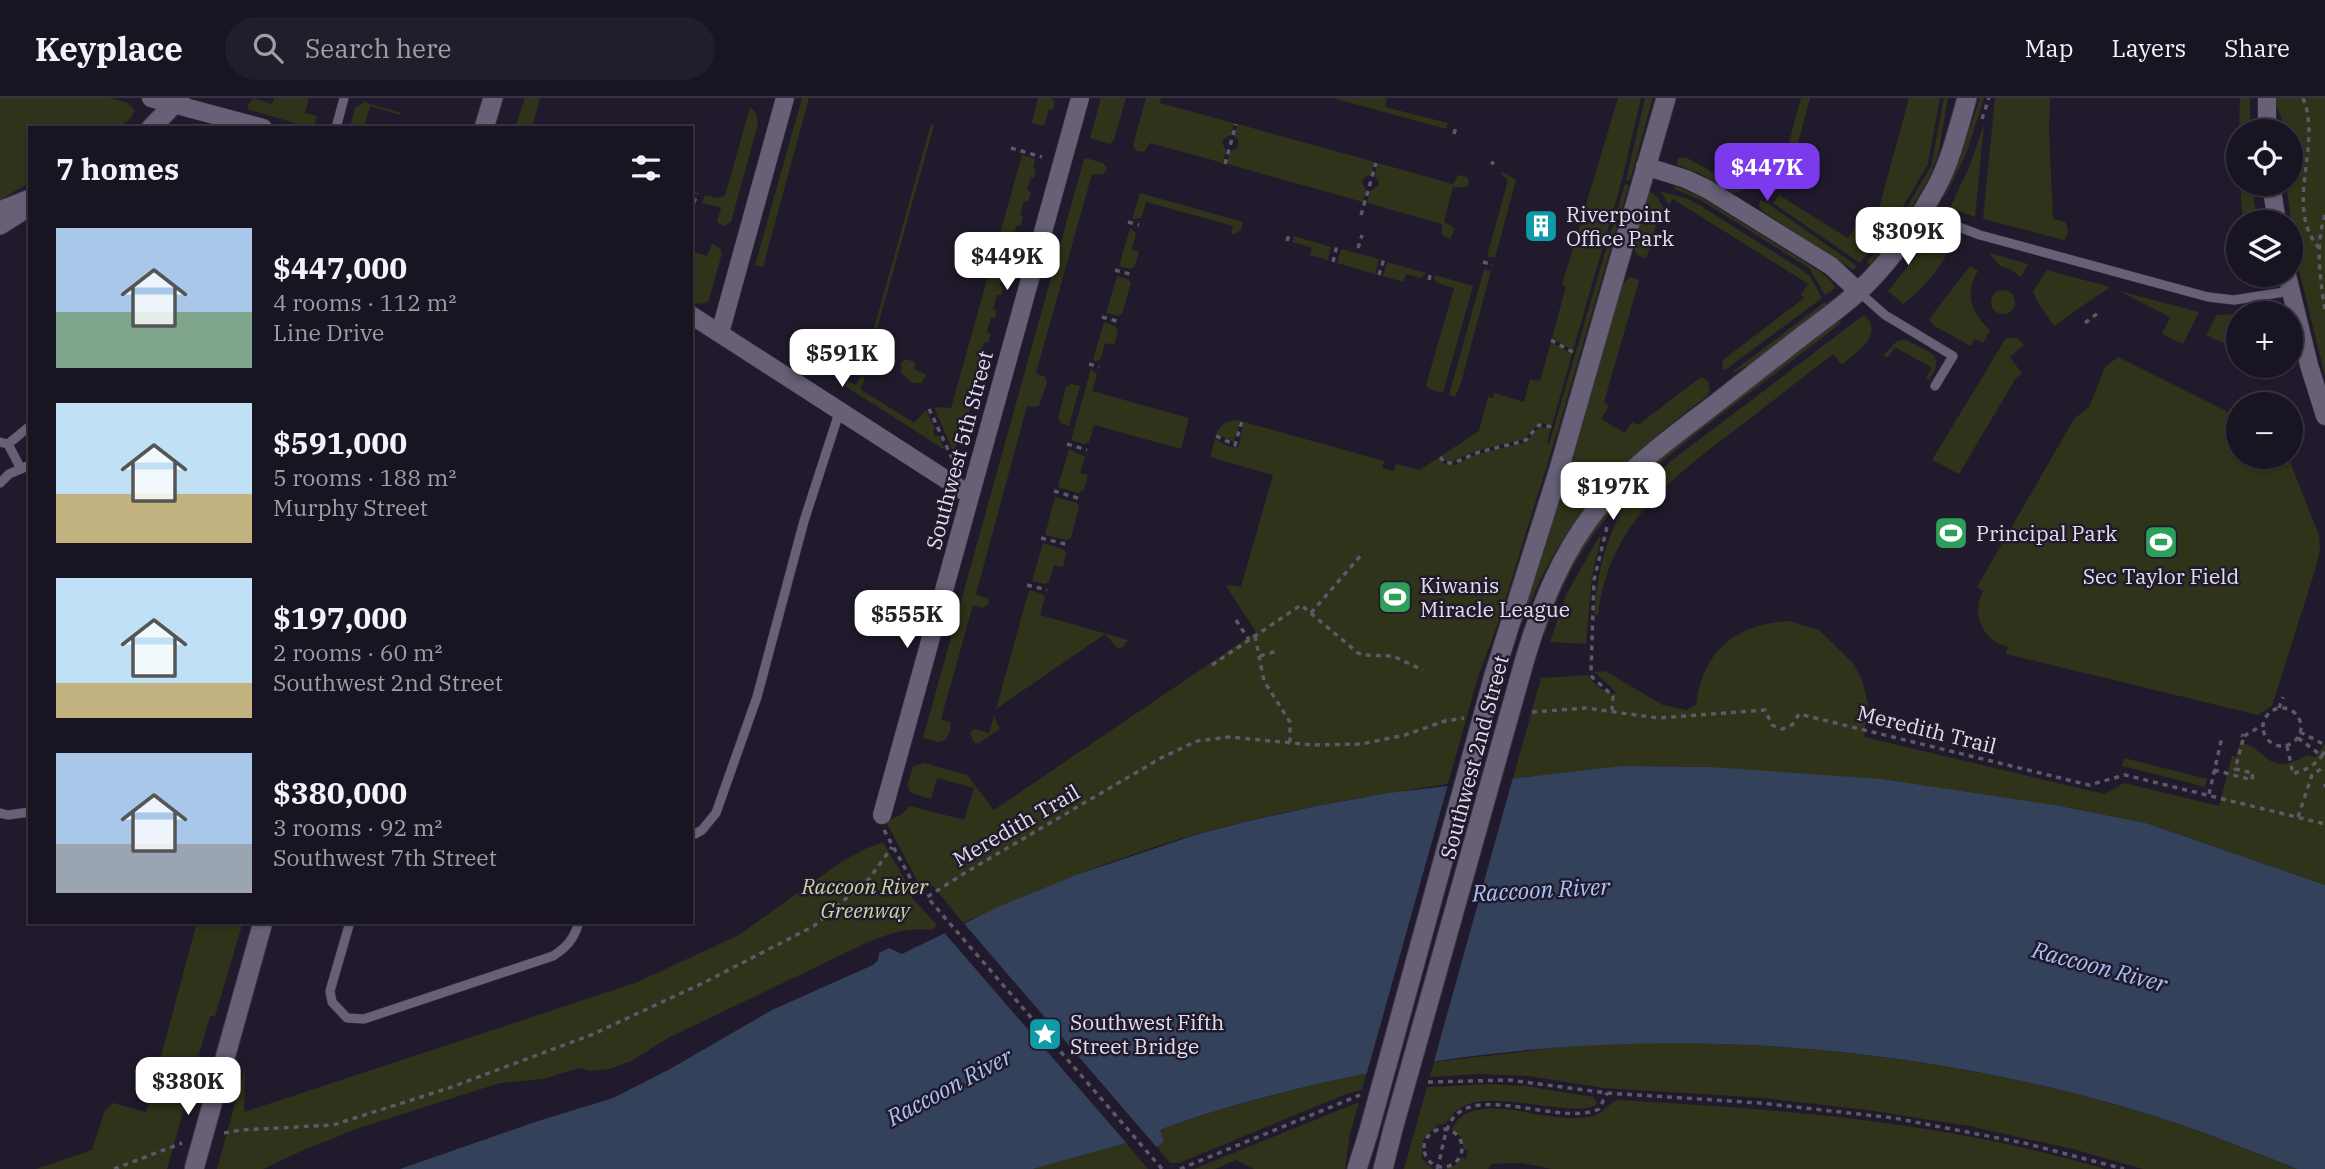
<!DOCTYPE html>
<meta charset="utf-8">
<style>
:root{--surface:#191422;--page:#221d2a;--text:#f1f3f6;--muted:#9f9ea5;--line:#373340;--accent:#7c3aed}
body{margin:0;font-family:"IBM Plex Serif",serif;background:var(--page);color:var(--text);height:100vh;display:flex;flex-direction:column;font-size:26px;white-space:nowrap}
*{box-sizing:border-box;margin:0}
p{font-size:23px;color:var(--muted)}
.icon{flex:none;width:38px;height:38px;fill:none;stroke:currentColor;stroke-width:2;stroke-linecap:round;stroke-linejoin:round}
.map{position:relative;flex:1;overflow:hidden}
.side{position:absolute;left:28px;top:28px;width:665px;height:798px;display:flex;flex-direction:column;background:var(--surface);border-radius:0px;box-shadow:0 2px 5px #0004,0 0 0 2px var(--line)}
.side>*{flex:none}
.tools{position:absolute;left:2226px;top:21px;display:grid;gap:14px}
.tools a{display:grid;place-items:center;width:77px;height:77px;border-radius:50%;background:var(--surface);box-shadow:0 2px 5px #0004,0 0 0 2px var(--line);font-size:35px}
.price{position:absolute;translate:-50% -60px;padding:0 16px;border-radius:14px;background:#fff;color:#222;font-size:23px;line-height:46px;filter:drop-shadow(0 2px 4px #0008)}
.price::after{content:'';position:absolute;left:50%;top:42px;width:21px;height:16px;margin-left:-10px;background:inherit;clip-path:polygon(0 0,100% 0,50% 100%)}
.price.selected{background:var(--accent);color:#fff}
ul{padding:0;list-style:none}
li{display:flex;align-items:center;gap:21px;height:175px;padding:0 28px}
li span{display:grid;place-items:center;flex:none;width:196px;height:140px;border-radius:0px;color:#555}
li>.icon{margin-inline-start:auto}
span .icon{width:84px;height:84px;fill:#fffc;stroke-width:1}
li b{font-size:30px}
h2{display:flex;justify-content:space-between;align-items:center;height:84px;padding:0 28px;font-size:30px}
header{display:flex;align-items:center;gap:42px;box-sizing:border-box;height:98px;padding:0 35px;background:var(--surface);border-bottom:2px solid var(--line)}
header strong{font-size:33px}
nav{display:flex;gap:38px;margin-inline-start:auto;font-size:24px}
.search{width:490px;height:63px;background:var(--page);display:flex;align-items:center;gap:18px;box-sizing:border-box;padding:0 24px;border-radius:38px;color:var(--muted);font-size:26px}
.map>svg:first-child{display:block}
</style>
<header>
<strong>Keyplace</strong>
<div class="search"><svg class="icon" aria-label="search" viewBox="0 0 24 24"><circle cx="10" cy="10" r="6"/><path d="M15 15l6 6"/></svg>Search here</div>
<nav><a>Map</a><a>Layers</a><a>Share</a></nav>
</header>
<div class="map">
<svg width="2325" height="1071" viewBox="0 0 2325 1071">
<rect width="100%" height="100%" fill="#211a2d"/>
<path fill="#2e3319" d="M0,0h111l17,5 7,7 -5,9 -13,9h-87v54l-30,18z
M253,0l19,6 2,-6h35l-4,15 12,3 -3,10 -5,1 -56,-16 -4,-1 -2,-4z
M525,0h15l-8,30h-17z
M802,0h7l-46,169 -8,-2z
M1038,0h15l-1,2 3,1 -2,9 -4,-1 -5,17 -12,-3z
M1101,0h25l-12,42 -4,4 -20,-6z
M1146,0h15l-1,5 74,20 -3,12 -5,2 -4,5 4,9 -3,12 -73,-20 -6,9 -8,-1 -3,-6z
M1333,0h54l-2,9 63,16 -2,6z
M1618,0h23l-18,78 -50,175 -21,-13 14,-52 -4,-1z
M1645,0h8l-23,82h-4z
M1801,0h9l-17,64 11,3 1,4 -3,2 -24,-15 -4,-6 4,-6 10,2z
M1909,0h31l-12,66 -29,50 -39,49 -87,-60 6,-8 69,43 14,-20 14,1z
M1944,0h4l-10,57 -9,23 -30,51 -29,36 -3,-3 29,-36 35,-60z
M1980,0h4l-18,56 -23,47 17,-42z
M1995,0h55l-1,34 4,87 12,3c4,7 4,12 -1,18l-81,-21z
M2240,0h10v33h-11z
M2276,0h49v278l-28,-114 -11,-78h5v-53h-7c0,-13 -8,-20 -8,-33z
M364,4l37,11 -1,2 -30,-9 -6,22 -14,-1 5,-19z
M750,9l6,6 2,11 -27,98 -8,4 -6,-4 4,-14 -19,-5 3,-8 12,3 8,-2z
M931,26l3,1 -61,218 10,4v6l-8,5 -12,-7 -5,-6 3,-4 9,2z
M1238,26l137,38 -4,13 -6,2 -3,5 4,8 -3,12 -136,-38 3,-12 8,-5v-7l-4,-4z
M1984,27l-9,92 -25,-9 19,-41z
M1022,57l13,4 -2,9 3,1 -2,9 -3,-1 -4,13 4,2 -3,10 -4,-1 -4,14 3,1 -2,10 -4,-1 -4,13 4,1 -3,9h-3l-4,13 3,2 -2,9 -4,-1 -4,15 3,1 -2,8h-4l-4,14 4,1 -2,8h-4l-4,14 4,2 -3,9 -4,-1 -3,14 3,2 -2,8 -4,-1 -4,15 3,1 -2,8 -4,-1 -4,15 4,1 -2,9 -4,-1 -4,15 4,1 -3,8 -3,-1 -5,18 -20,-46 17,1z
M1086,60l17,5 4,5 -4,7 -11,-1 -56,199 9,4 2,5 -8,24 -5,1 -7,-1 -51,188 12,5 1,5 -7,4 -9,-3 -32,114 10,4 -1,9 -5,8 -7,2 -15,-4 161,-579z
M1678,60h9l56,31 -4,3 -6,1 -34,-20 -22,-8z
M1378,65l75,21 5,-9 9,2 2,5 -2,5h-14l-9,35 11,6 -5,11 -8,-4v-11l-75,-21 3,-12 9,-6 -1,-5 -3,-4z
M1502,74l14,8 -21,78 -8,-2 21,-76 -7,-6z
M1625,86l4,1 -71,245 -60,193 -20,54 -30,107c-84,12 -168,27 -251,50 -80,23 -158,55 -234,89l-30,-37 -12,2 -35,-66 16,-8 8,-8 54,14 10,-32 -37,-10 -6,21 -20,-6 -4,-7 6,-20 11,-3 43,12 27,35 262,-178 -30,-46 3,-1 12,2 32,-112 -63,-18 5,-18 15,8h8l6,-25 140,39 -2,7 12,3 2,-7 24,6 18,-12 8,7h8l23,-11 47,-11 16,-16 11,1 -4,15 2,1z
M2240,86h12l5,38h-14z
M1675,88l26,11 120,75 11,10 3,6 -10,7 -16,-27 -110,-69 -25,-10z
M1649,93l9,7 7,12 -6,5 -12,42 -3,1 -7,-3 -4,-8z
M1660,93l26,7 15,8 101,64 8,6 12,22 -97,72 -3,-2 1,-8 81,-62 -3,-4 7,-10 -135,-85 -4,6z
M1140,95l103,29 -2,8 -6,4h-4l2,-8 -87,-24 -5,16 -9,1z
M1760,102l7,3 90,63 -4,4 -91,-59 -3,-5z
M1130,130l6,5 -4,16 7,3 -4,14 -4,3 -12,-3z
M1936,134c6,4 12,9 12,17 -1,13 -34,49 -45,55l-15,-13z
M1294,138l37,11 -3,13 -18,-5 2,-7 -20,-6z
M712,146l8,4 2,5 -13,47 -3,3 -10,1 -5,-3v-50l16,5z
M1341,151l38,10 -4,15 -38,-11z
M1989,155l39,11 -7,13 -13,-9 -8,-2z
M1387,164l39,11 -5,5 -15,-4 -3,8 -20,-6z
M1970,168l8,5c-14,21 -7,43 12,59l-7,13 -8,-4 -4,7 -37,-20 -5,-7z
M1484,171l7,2 -30,112 -6,14 -6,-2z
M2047,172l63,17 -56,39 -17,-25 -4,-9z
M1435,177l38,11 -30,107 -14,-4 -3,-4 28,-97 -17,-5 -3,-5z
M1117,178l11,3 3,4 -9,31 -4,2 -12,-3z
M1630,179l7,2 2,2 -35,121 5,4 -8,13 24,14 7,-11 6,3 63,-48 7,4 2,10 -3,5c-88,66 -147,122 -185,228l-2,-1 103,-339z
M1991 204a12 12 0 1 1 24 0a12 12 0 1 1-24 0Z
M2119,193l80,21 -16,32 -21,-10 8,-17z
M1825,204l1,3c-18,14 -79,66 -95,68z
M2238,216v36l-32,-15 11,-20z
M1864,217c21,20 -7,36 -22,50l-9,-11c-33,26 -66,51 -98,76 -66,50 -127,96 -137,185l-4,-1c3,-36 9,-66 25,-98l-1,-3 53,-52z
M1839,223l3,1c-38,30 -76,59 -115,88 -87,66 -151,119 -183,228 2,-19 8,-33 16,-51 35,-79 101,-130 168,-182 37,-28 74,-56 111,-84z
M1104,224l11,4 3,4 -4,15 -9,-2 -4,16 -5,2 -3,-1z
M2006,240h12l6,7 -14,12 12,17 -6,4 -57,96 -27,-14z
M1904,241l29,15c7,10 1,17 -4,26l-3,-2 6,-10 -37,-21 -7,10 -5,-1 13,-14z
M1551,244l21,12 -20,71 -12,-2 -16,16 -48,12 -25,11 -5,-1 -5,-5 38,-25 9,-34 5,1 1,-5 30,9 6,-23 10,2z
M2118,259l120,60v40h50l31,78 1,14 -4,18 -44,139 -14,9 -252,-61 2,-7c-26,-7 -37,-33 -25,-56l-6,-4 97,-168 15,-12 16,-40z
M905,261l10,3 -1,7 12,5 -4,9h-9l-12,-10v-10z
M1091,271l6,5 -5,17 97,27 -8,31 -87,-24 -5,17 -5,2 -13,-4z
M862,277l3,4 -5,10 54,34 12,-13 9,19 -2,1 2,6 3,-1 7,15 -100,-64 3,-5 8,4z
M1071,286l9,2 -11,40 -8,-3 -3,-5 8,-31z
M1240,322l-6,22 -18,-8c5,-11 12,-14 24,-14z
M1069,351l16,8 -5,16 8,2 -4,15 -5,3 -21,-6z
M1055,399l22,6 2,4 -8,31 -5,2 -21,-5z
M1599,439l2,1 -9,38 -6,68 -36,-2 16,-47z
M1043,445l20,6 3,4 -3,14 -9,-2 -5,17 -4,2 -13,-3z
M1029,492l13,4 3,3 -5,18 88,25 -5,7 -6,1 -12,-14 -109,75z
M1789,523l30,9 34,33 9,17 6,24 -4,33 240,57 20,-11 95,23 13,-50 4,1 4,-15c29,8 28,36 67,13l9,2 9,-14v142l-179,-62 -86,-17 -348,-39 -90,-1 -39,6 -70,6 28,-100 47,-3c6,11 17,17 28,19l-3,-5 -19,-17 11,-1 58,34 24,5 9,-5c7,-55 40,-81 93,-84z
M994,618l6,13 -21,14h-5l-4,-11 4,-3 15,4z
M2124,660l83,21 -2,8 -83,-21z
M883,744l29,50v6l25,27 -5,5c-24,-3 -44,4 -66,13l-200,96 -35,22 -21,8 -19,2 -12,-3 -36,11 -43,4 -138,44 -56,22 -43,20h-46l28,-101 -1,44 391,-129 104,-48 102,-73 24,-13z
M197,824h46l-28,94h-5l-43,153h-131l56,-19 13,-40 8,-7 33,9z
M1645,945c169,-1 331,20 493,68 54,16 106,37 159,58h-154l-70,-20 -104,-23 -102,-16 -103,-12 -160,-10 -75,-12 -49,-2 -50,3 4,-15 137,-16z
M1367,974l-5,18 -16,4 -167,69h-9l-13,-16 7,-5 -4,-12c67,-25 137,-41 207,-58z
M1490,986l36,2 67,11 4,5 -2,4c-40,13 -127,-30 -149,18l-10,1v3c-11,6 -16,15 -13,28l-2,2 12,11h-29l23,-82z
M1618,1002c164,9 329,22 487,69h-553l-31,-6 -29,1 -4,5h-42l11,-5 5,-7 4,2 2,-9h-4l-3,-13 -9,-8c15,-33 68,-17 95,-13 14,2 30,3 44,1 12,-2 16,-14 27,-17z
M1359,1004l-10,36 -4,31h-91l-18,-9 -21,9h-21z
M1126,1045l22,26h-115z"/>
<path fill="#34415b" d="M1622,668l90,1 169,12 179,27 86,17 179,62v284h-28c-52,-21 -105,-42 -159,-58 -266,-79 -551,-90 -821,-27 -53,13 -105,26 -157,46l4,12 -7,5 -14,-6 -17,2 -93,26h-633l135,-47 78,-24 57,-29 102,-59 101,-45 5,-5 1,-7 10,-5 13,6 98,-48 76,-31 119,-40 49,-13 73,-16 71,-13z"/>
<path fill="#211a2d" d="M1514,676l-81,291 -67,11 83,-295z
M961,822l186,216 12,14 -16,-6 -14,2 -188,-217z"/>
<g fill="none" stroke-linecap="round" stroke-linejoin="round">
<g stroke="#3a3543" stroke-width="10">
<path id="service" d="M336,30l8,-30
M1922,115l58,22 228,62 26,3 56,-9
M1859,194l26,23 68,41 -18,30
M0,344l8,2 22,-18
M8,346l13,25
M0,385l9,-9 21,-9
M0,715l8,2 22,-3
M691,735l4,1 7,-4 14,-17 41,-116 47,-176 36,-111
M350,824l-20,69 2,11 15,16 17,1 189,-63c14,-9 21,-17 26,-34"/>
</g>
<g stroke="#3a3543" stroke-width="19">
<path id="minor" d="M151,0l112,30
M2267,33v-33
M1645,68l41,13 21,10 124,77 27,25
M2271,86l6,38
M2287,177l22,90 16,51
M691,217l279,180
M720,235l65,-235
M882,717l198,-717"/>
</g>
<g stroke="#3a3543" stroke-width="21">
<path id="tertiary" d="M0,113l30,-12"/>
</g>
<g stroke="#3a3543" stroke-width="21">
<path id="secondary" d="M151,30l29,-30
M484,30l9,-30
M0,127l30,-19
M1521,575c18,-64 40,-124 85,-175 30,-35 67,-62 104,-90 32,-25 64,-50 96,-75 24,-18 49,-36 69,-58 24,-26 44,-56 61,-87 15,-28 22,-59 31,-90
M1494,577l65,-206 107,-371
M220,978l43,-154
M1357,1071l11,-35
M1383,1071l10,-40"/>
</g>
<path stroke="#5e5869" stroke-width="3.5" stroke-dasharray="5 5" stroke-linecap="butt" d="M2303,0c20,47 -20,108 16,150
M1982,21l7,-21
M1454,36l2,-8
M1011,50l31,9
M1225,66l11,-40
M1491,66l3,-2
M694,105l3,-10
M1361,117l15,-52
M2325,117c-10,30 -5,64 0,95
M1128,124l11,3
M1287,143l3,-9
M1358,150l4,-13
M1333,164l4,-17
M1483,164l10,3
M1115,172l18,5
M1379,177l5,-17
M1429,182l2,-9
M1102,219l18,5
M2085,225l13,-10
M1551,242l23,13
M1089,266l10,3
M929,311l23,49
M1216,338l19,9 7,-24
M1067,346l20,6
M1440,359l5,6h9l25,-11 41,-10 6,-2 13,-15 14,2
M1054,393l27,8
M1607,429l-13,53 -3,91 1,6 21,19 -1,14
M1041,440l28,7
M1027,487l20,5
M1311,515l51,-59
M1236,522l13,20
M1255,538l9,45 26,41v21
M1260,558l17,-5
M1212,567l89,-60 57,48 5,2 30,1 30,14
M2279,610l4,-11
M2263 629a19 19 0 1 1 38 0a19 19 0 1 1-38 0Z
M1532,614l54,-4 72,10 107,-8 7,15 10,4 10,-4 7,-11 290,71 36,-10 200,49
M2300,634l25,13
M2244,638l19,-11
M2298,640l24,18 3,-5
M2287,648l6,28 18,-7 11,-11 3,3
M2214,672l38,10 1,-7 -18,-4 9,-33 -3,-1
M2325,686v3
M2209,696l13,-57
M2298,719l14,-42 13,-9
M884,732l34,62 8,4
M1428,984l81,-2 98,13 153,10 134,15 130,25 100,26
M1424 1050a19 19 0 1 1 38 0a19 19 0 1 1-38 0Z
M224,1035l17,-3 92,-5 113,-36 145,-54 112,-52 111,-57 55,-47 23,-32
M114,1071l68,-26
M1162,1071l-235,-272 41,-26 193,-113 36,-17 32,-4 84,8 48,-1 44,-9 40,-14 19,-3
M1180,1071l180,-74
M1437,1071c5,-15 6,-34 14,-48 24,-39 110,6 148,-12l8,-16"/>
<use href="#service" stroke="#676076" stroke-width="9"/>
<use href="#minor" stroke="#676076" stroke-width="18"/>
<use href="#tertiary" stroke="#676076" stroke-width="19"/>
<use href="#secondary" stroke="#676076" stroke-width="19"/>
<g stroke="#3a3543" stroke-width="21" stroke-linecap="butt">
<path id="secondary-bridge" d="M1393,1031l128,-456
M1368,1036l126,-459
M194,1071l26,-93"/>
</g>
<use href="#secondary-bridge" stroke="#676076" stroke-width="19"/>
</g>
<defs>
<g id="building-square" transform="scale(1.75)"><rect x="-9" y="-9" width="18" height="18" rx="4" fill="#0f9aa8" stroke="#211a2d"/><path d="M-4-6H4V6H1V3H-1V6H-4ZM-2.5-4.3h1.7v1.8h-1.7ZM.8-4.3h1.7v1.8H.8ZM-2.5-1h1.7V.8h-1.7ZM.8-1h1.7V.8H.8Z" fill="#fff"/></g>
<g id="stadium-square" transform="scale(1.75)"><rect x="-9" y="-9" width="18" height="18" rx="4" fill="#2e9e5b" stroke="#211a2d"/><path d="M0-5a6.5 5 0 1 0 0 10a6.5 5 0 1 0 0-10ZM-3.5-1.8h7v3.6h-7Z" fill="#fff"/></g>
<g id="sight-square" transform="scale(1.75)"><rect x="-9" y="-9" width="18" height="18" rx="4" fill="#0f9aa8" stroke="#211a2d"/><path d="M0-6L1.8-2.2L6-1.7L2.9 1.2L3.7 5.4L0 3.3L-3.7 5.4L-2.9 1.2L-6-1.7L-1.8-2.2Z" fill="#fff"/></g>
</defs>
<g fill-rule="evenodd">
<use href="#building-square" x="1541" y="128"/>
<use href="#stadium-square" x="1951" y="435"/>
<use href="#stadium-square" x="2161" y="444"/>
<use href="#stadium-square" x="1395" y="499"/>
<use href="#sight-square" x="1045" y="936"/>
</g>
<g text-anchor="middle" dominant-baseline="central" stroke-width="5" stroke-linejoin="round" paint-order="stroke">
<g font-size="21" fill="#e2deeb" stroke="#211a2d" text-anchor="start">
<text x="1566" y="116">Riverpoint<tspan x="1566" dy="24">Office Park</tspan></text>
<text x="1976" y="435">Principal Park</text>
<text x="2161" y="478" text-anchor="middle">Sec Taylor Field</text>
<text x="1420" y="487">Kiwanis<tspan x="1420" dy="24">Miracle League</tspan></text>
<text x="1070" y="924">Southwest Fifth<tspan x="1070" dy="24">Street Bridge</tspan></text>
</g>
<g font-size="21" fill="#e2deeb" stroke="#211a2d">
<text transform="translate(959 352) rotate(-75)">Southwest 5th Street</text>
<text transform="translate(1927 631) rotate(14)">Meredith Trail</text>
<text transform="translate(1474 659) rotate(-75)">Southwest 2nd Street</text>
<text transform="translate(1016 727) rotate(-30)">Meredith Trail</text>
</g>
<g font-size="21" font-style="italic" fill="#cad69b" stroke="#211a2d">
<text x="865" y="788">Raccoon River<tspan x="865" dy="24">Greenway</tspan></text>
</g>
<g font-size="23" font-style="italic" fill="#a9c3f7" stroke="#211a2d">
<text transform="translate(1541 791) rotate(-3)">Raccoon River</text>
<text transform="translate(2100 868) rotate(15)">Raccoon River</text>
<text transform="translate(949 988) rotate(-28)">Raccoon River</text>
</g>
</g>
</svg>
<div class="tools">
<a><svg class="icon" aria-label="locate" viewBox="0 0 24 24"><circle cx="12" cy="12" r="6"/><path d="M12 2v4M12 18v4M2 12h4M18 12h4"/></svg></a>
<a><svg class="icon" aria-label="layers" viewBox="0 0 24 24"><path d="M12 4l9 5-9 5-9-5zM3 14l9 5 9-5"/></svg></a>
<a>+</a>
<a>−</a>
</div>
<b class="price selected" style="left:1767px;top:105px">$447K</b>
<b class="price" style="left:1908px;top:169px">$309K</b>
<b class="price" style="left:1007px;top:194px">$449K</b>
<b class="price" style="left:842px;top:291px">$591K</b>
<b class="price" style="left:1613px;top:424px">$197K</b>
<b class="price" style="left:907px;top:552px">$555K</b>
<b class="price" style="left:188px;top:1019px">$380K</b>
<section class="side">
<h2>7 homes<svg class="icon" aria-label="filters" viewBox="0 0 24 24"><path d="M4 7h16M4 17h16"/><circle cx="9" cy="7" r="2"/><circle cx="15" cy="17" r="2"/></svg></h2>
<ul>
<li><span style="background:linear-gradient(#a9c7e8 60%,#7fa58c 0)"><svg class="icon" aria-label="home" viewBox="0 0 24 24"><path d="M3 11l9-7 9 7M6 9v11h12V9"/></svg></span><div><b>$447,000</b><p>4 rooms · 112 m²</p><p>Line Drive</p></div></li>
<li><span style="background:linear-gradient(#bfe0f5 65%,#c2b280 0)"><svg class="icon" aria-label="home" viewBox="0 0 24 24"><path d="M3 11l9-7 9 7M6 9v11h12V9"/></svg></span><div><b>$591,000</b><p>5 rooms · 188 m²</p><p>Murphy Street</p></div></li>
<li><span style="background:linear-gradient(#bfe0f5 75%,#c2b280 0)"><svg class="icon" aria-label="home" viewBox="0 0 24 24"><path d="M3 11l9-7 9 7M6 9v11h12V9"/></svg></span><div><b>$197,000</b><p>2 rooms · 60 m²</p><p>Southwest 2nd Street</p></div></li>
<li><span style="background:linear-gradient(#a9c7e8 65%,#9aa5b1 0)"><svg class="icon" aria-label="home" viewBox="0 0 24 24"><path d="M3 11l9-7 9 7M6 9v11h12V9"/></svg></span><div><b>$380,000</b><p>3 rooms · 92 m²</p><p>Southwest 7th Street</p></div></li>
</ul>
</section>
</div>
